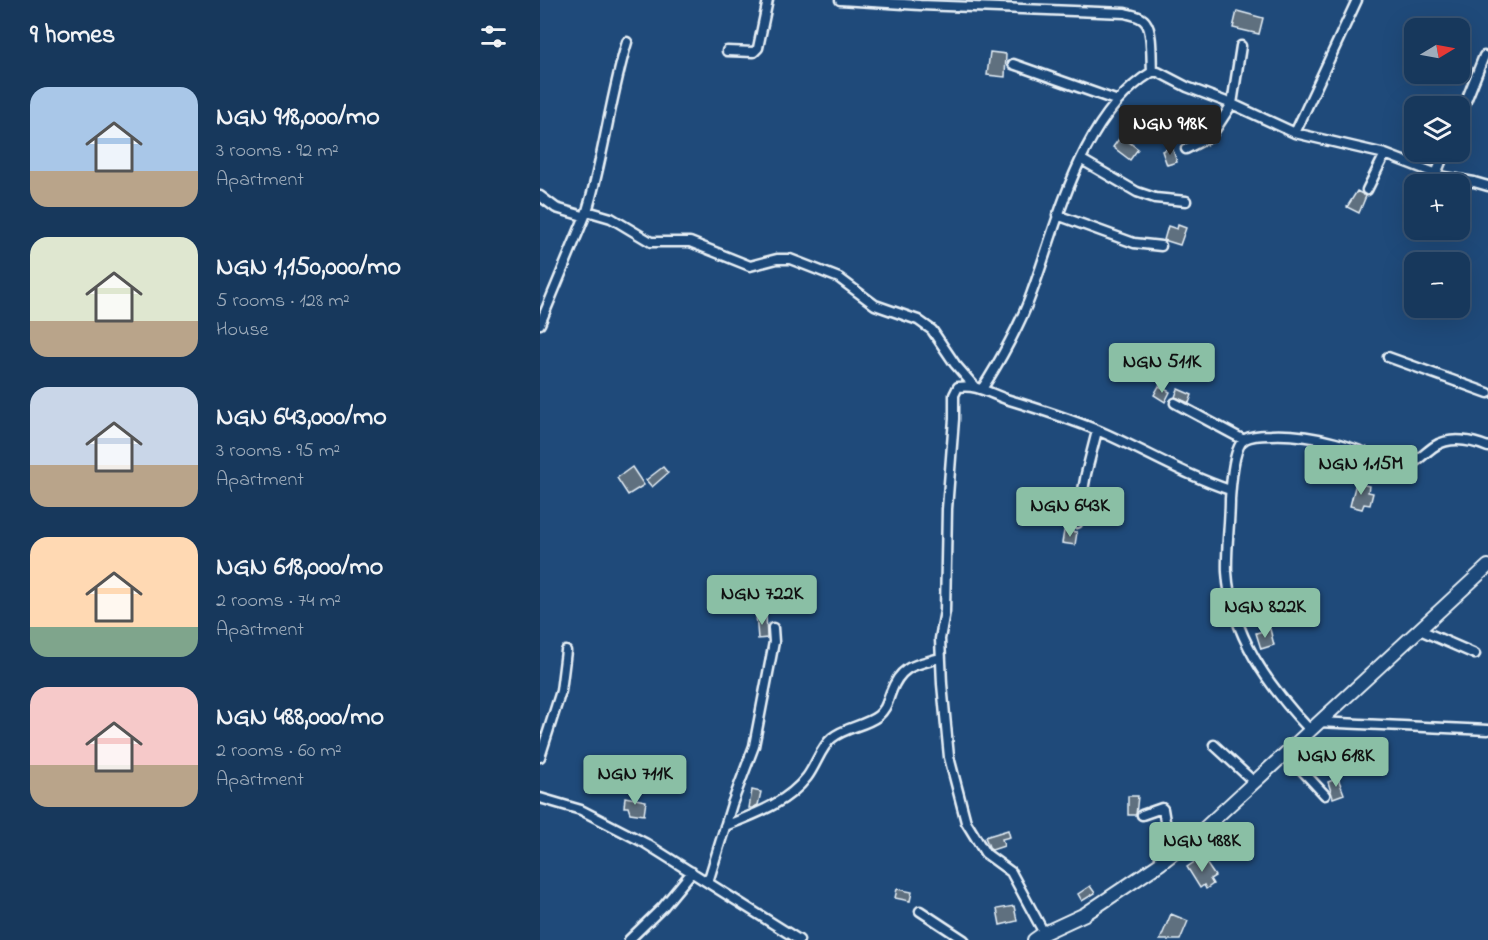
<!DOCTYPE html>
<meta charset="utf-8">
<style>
:root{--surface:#17385c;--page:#203f62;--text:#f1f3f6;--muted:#9eacbb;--line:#365272;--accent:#8abfa5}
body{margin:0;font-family:"Indie Flower",sans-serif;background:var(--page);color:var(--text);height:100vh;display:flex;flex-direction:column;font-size:22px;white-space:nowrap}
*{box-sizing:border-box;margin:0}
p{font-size:20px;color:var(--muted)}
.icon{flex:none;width:33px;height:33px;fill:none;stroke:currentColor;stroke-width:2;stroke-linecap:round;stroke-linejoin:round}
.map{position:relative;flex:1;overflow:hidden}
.side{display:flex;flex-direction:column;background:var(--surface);width:540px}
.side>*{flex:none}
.needle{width:39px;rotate:80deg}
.controls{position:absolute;left:864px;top:18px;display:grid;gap:12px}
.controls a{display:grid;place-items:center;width:66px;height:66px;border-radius:12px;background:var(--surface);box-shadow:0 6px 24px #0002,0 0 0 2px var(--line);font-size:30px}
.price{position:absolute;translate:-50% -51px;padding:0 14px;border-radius:6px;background:var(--accent);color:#111;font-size:20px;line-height:39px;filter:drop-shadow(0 2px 3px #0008)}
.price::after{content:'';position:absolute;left:50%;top:36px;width:18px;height:14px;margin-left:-9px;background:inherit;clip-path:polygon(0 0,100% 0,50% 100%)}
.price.active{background:#222;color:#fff}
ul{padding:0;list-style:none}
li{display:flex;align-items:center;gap:18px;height:150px;padding:0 30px}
li span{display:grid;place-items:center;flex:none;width:168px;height:120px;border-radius:18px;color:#555}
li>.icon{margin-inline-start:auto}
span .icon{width:72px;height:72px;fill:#fffc;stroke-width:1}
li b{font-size:26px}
h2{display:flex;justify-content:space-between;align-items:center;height:72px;padding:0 30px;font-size:26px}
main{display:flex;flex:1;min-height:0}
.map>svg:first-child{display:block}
</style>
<main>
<section class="side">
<h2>9 homes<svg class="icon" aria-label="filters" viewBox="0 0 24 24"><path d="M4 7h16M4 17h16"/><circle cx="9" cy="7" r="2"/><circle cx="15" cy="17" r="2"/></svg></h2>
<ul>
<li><span style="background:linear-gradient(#a9c7e8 70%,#b9a48a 0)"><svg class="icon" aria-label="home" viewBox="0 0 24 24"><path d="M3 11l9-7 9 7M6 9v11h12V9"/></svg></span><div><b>NGN 918,000/mo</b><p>3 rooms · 92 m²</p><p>Apartment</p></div></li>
<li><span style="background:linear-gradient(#dfe7d0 70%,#b9a48a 0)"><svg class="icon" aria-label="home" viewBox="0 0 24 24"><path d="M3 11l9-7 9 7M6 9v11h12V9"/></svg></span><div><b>NGN 1,150,000/mo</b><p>5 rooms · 128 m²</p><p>House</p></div></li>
<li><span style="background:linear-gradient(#c9d6e8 65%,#b9a48a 0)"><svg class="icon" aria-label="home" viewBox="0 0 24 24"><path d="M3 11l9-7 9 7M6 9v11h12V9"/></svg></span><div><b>NGN 643,000/mo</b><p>3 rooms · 95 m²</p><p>Apartment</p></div></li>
<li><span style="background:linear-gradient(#ffd9b3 75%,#7fa58c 0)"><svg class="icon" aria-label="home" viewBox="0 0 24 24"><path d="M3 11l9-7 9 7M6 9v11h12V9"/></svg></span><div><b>NGN 618,000/mo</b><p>2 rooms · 74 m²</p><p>Apartment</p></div></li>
<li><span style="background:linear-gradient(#f6c9c9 65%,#b9a48a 0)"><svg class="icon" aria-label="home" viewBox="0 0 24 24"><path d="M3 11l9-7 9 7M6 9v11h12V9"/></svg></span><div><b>NGN 488,000/mo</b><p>2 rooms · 60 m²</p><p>Apartment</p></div></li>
</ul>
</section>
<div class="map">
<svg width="948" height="940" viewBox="0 0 948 940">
<rect width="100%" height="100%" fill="#1f4a7a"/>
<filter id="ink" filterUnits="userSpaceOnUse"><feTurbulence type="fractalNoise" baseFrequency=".0167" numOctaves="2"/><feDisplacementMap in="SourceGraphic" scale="12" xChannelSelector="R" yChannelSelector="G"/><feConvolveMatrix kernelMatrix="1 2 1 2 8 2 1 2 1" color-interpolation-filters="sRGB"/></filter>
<g filter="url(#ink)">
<path fill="#5e707f" stroke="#e8f1f8" stroke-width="1.5" d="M697,11l26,7 -4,16 -26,-6z
M450,52l16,2 -1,23 -18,-2z
M581,136l17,13 -8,11 -17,-13z
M632,147l5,15 -10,3 -5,-14z
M817,191l9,5 -7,17 -12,-6z
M638,225l8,3 -6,17 -16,-5 4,-14 9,3z
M619,386l11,6 -5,10 -11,-7z
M638,389l14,6 -3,8 -14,-6z
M92,467l12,18 -16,10 -11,-17z
M123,467l5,6 -16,14 -6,-7z
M816,483l13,3 -1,6 5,1 -3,12 -6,-1 -2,5 -12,-3z
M524,531l13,1 -2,13 -13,-2z
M226,613l1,25 -9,1 -2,-25z
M730,629l4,16 -13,4 -5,-16z
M82,759l11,4 -7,20 -11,-4z
M798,778l6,16 -11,4 -5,-16z
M212,790l9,2 -3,13 -6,3h-3z
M588,796h10l-2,19h-8z
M85,797l21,4 -2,14 -14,-2 -2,-6h-4z
M468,830l2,7 -8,2 2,7 -12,4 -2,-1 -5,-12z
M662,857l13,19 -5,3 3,5 -7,5 -2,-4 -4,3 -13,-21z
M550,886l5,7 -13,8 -4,-7z
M357,889l15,3 -2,9 -15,-3z
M474,906l3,15 -17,4 -3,-16z
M631,914l17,7 -8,19h-20z"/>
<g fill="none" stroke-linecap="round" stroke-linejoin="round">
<g stroke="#e8f1f8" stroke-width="13">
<path id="street" d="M300,0l80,5 205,8c7,2 17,3 21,10 7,9 5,37 6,49
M187,51l27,1 4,-4 10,-48
M473,64l105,37
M920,116l24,-60
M755,133l62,-133
M646,149l25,-13 21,-32 9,-58
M542,160l55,32 18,6 31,3
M896,174l9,-22
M827,190l18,-36
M0,196l16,12 27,8
M47,211c17,-55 23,-113 40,-169
M517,215l77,28 27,3
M0,324l47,-113 24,7 40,24h39l60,24 27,-7h13l49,19 36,27 43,15 14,10 23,34 19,22
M848,357l100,36
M442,389c17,-26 40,-68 50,-97 27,-73 49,-177 120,-220h6l29,15 45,17 63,29 90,21 60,23 29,5 14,4
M635,403l69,37
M537,523l9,-49 11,-43
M880,630l55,24
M778,722l170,8
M770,730c-42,-44 -79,-96 -83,-158 -1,-24 3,-48 3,-73 1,-13 3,-53 15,-60 7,-4 18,-4 26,-4 48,-2 88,15 132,32 13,-3 21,-14 32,-21 16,-10 38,-5 53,1
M674,745l39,36
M745,752l40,43
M0,757l21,-66 5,-40
M0,798l41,12 64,33 154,97
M602,815l20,-7 1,1 3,18 -8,17 3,19
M185,826c30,-12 62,-23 82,-49 9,-12 14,-30 25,-39 13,-11 33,-12 46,-22 9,-8 9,-14 13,-24 10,-27 24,-27 49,-34
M168,882l24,-78 22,-58 20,-104 -1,-14
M380,911l44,29
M504,933l-33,-61 -26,-19 -19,-31 -17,-65 -7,-73 -2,-45 5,-28 2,-102 7,-90v-24l4,-8c18,-3 31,6 48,12 30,9 61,19 91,31 45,19 87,45 133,60
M89,940l34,-33 29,-35"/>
</g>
<g stroke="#e8f1f8" stroke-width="16">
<path id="secondary" d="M494,940l10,-7 41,-19 76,-51 35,-27 292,-270"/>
</g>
<use href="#street" stroke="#1f4a7a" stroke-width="8"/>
<use href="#secondary" stroke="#1f4a7a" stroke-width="12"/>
</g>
</g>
</svg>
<div class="controls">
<a><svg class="needle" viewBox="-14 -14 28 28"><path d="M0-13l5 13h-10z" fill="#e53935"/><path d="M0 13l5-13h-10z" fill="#9eacbb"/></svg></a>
<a><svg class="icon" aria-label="layers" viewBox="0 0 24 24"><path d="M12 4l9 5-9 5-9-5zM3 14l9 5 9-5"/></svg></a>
<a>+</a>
<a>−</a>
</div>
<b class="price active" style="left:630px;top:156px">NGN 918K</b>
<b class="price" style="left:622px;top:394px">NGN 511K</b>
<b class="price" style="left:821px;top:496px">NGN 1.15M</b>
<b class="price" style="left:530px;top:538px">NGN 643K</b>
<b class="price" style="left:222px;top:626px">NGN 722K</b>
<b class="price" style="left:725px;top:639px">NGN 822K</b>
<b class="price" style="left:796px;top:788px">NGN 618K</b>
<b class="price" style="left:95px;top:806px">NGN 711K</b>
<b class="price" style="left:662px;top:873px">NGN 488K</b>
</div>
</main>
